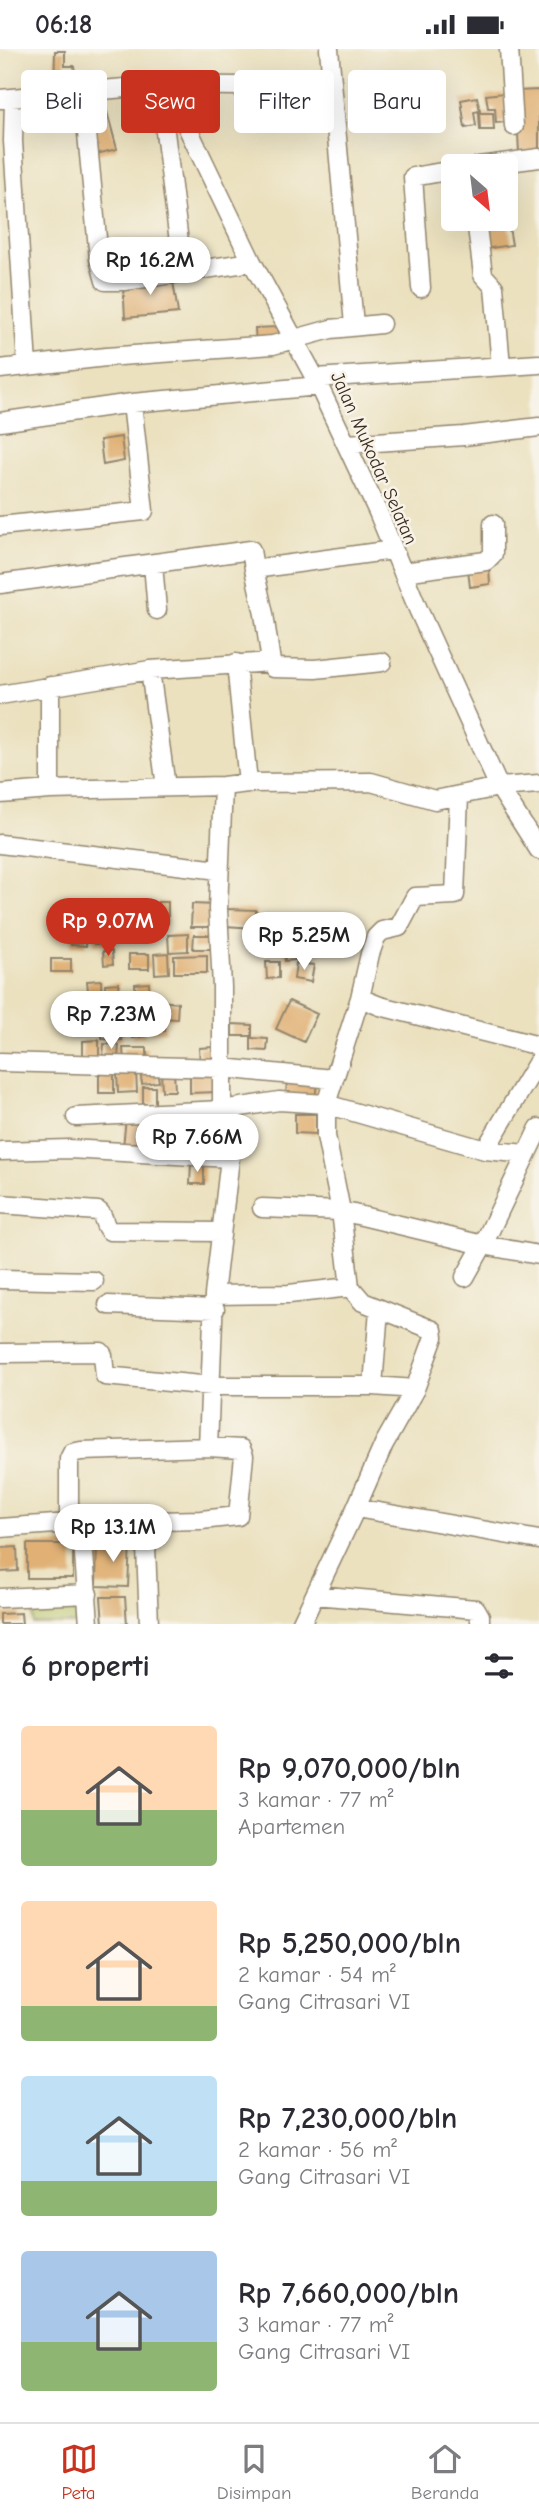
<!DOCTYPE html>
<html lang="id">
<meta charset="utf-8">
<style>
:root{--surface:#fff;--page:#f7f7f7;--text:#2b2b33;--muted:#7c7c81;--line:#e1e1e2;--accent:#c8321e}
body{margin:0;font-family:"Comic Neue",sans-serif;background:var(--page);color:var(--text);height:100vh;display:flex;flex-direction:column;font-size:26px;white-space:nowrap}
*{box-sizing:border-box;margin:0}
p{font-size:23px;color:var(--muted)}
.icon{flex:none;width:38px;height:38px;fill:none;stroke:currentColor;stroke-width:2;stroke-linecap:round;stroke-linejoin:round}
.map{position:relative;height:1575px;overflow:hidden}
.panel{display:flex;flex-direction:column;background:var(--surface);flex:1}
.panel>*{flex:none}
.guide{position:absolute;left:21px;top:21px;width:497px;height:63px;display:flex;gap:14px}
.needle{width:46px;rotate:152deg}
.buttons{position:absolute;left:441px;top:105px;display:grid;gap:14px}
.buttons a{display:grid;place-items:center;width:77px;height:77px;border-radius:7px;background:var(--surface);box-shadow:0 7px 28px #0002;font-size:35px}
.price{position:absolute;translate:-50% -60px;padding:0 16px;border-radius:24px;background:#fff;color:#222;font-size:23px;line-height:46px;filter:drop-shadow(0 2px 4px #0008)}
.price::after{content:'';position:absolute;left:50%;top:42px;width:21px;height:16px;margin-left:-10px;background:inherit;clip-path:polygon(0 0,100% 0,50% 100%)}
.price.selected{background:var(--accent);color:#fff}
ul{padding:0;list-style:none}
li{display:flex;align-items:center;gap:21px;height:175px;padding:0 21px}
li span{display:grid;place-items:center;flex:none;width:196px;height:140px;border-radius:7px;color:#555}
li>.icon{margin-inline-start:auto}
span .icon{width:84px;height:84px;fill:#fffc;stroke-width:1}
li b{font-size:30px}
h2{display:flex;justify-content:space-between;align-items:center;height:84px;padding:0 21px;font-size:30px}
.pill{padding:0 24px;border-radius:7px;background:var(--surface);box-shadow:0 7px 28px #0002;font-size:24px;line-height:63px}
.pill.selected{background:var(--accent);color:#fff}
.status{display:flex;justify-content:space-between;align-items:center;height:49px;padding:0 35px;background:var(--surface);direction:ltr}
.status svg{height:19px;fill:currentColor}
.menu{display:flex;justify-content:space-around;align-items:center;height:98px;border-top:2px solid var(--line);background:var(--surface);font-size:19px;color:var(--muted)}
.menu a{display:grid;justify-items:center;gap:4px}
.menu .selected{color:var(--accent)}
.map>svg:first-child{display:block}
</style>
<div class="status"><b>06:18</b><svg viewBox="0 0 49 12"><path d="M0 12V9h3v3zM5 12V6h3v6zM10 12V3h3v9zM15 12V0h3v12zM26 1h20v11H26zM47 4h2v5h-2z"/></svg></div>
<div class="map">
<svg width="539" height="1575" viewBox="0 0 539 1575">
<rect width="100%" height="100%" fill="#f7f3e8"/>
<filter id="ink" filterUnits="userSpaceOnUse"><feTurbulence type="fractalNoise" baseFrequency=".0143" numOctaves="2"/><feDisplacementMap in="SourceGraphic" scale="14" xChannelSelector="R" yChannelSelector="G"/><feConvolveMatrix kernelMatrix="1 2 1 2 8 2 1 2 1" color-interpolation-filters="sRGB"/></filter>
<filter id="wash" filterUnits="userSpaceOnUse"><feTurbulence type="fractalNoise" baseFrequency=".00686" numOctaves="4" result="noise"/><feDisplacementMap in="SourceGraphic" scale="28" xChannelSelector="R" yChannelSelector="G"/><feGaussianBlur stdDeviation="1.57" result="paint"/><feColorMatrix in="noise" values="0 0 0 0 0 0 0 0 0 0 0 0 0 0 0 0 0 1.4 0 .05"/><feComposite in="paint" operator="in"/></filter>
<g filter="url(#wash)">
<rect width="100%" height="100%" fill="#ebe1bf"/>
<path fill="#b4c365" stroke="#787642" stroke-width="2" d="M33,1554l46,2v19h-46z"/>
<g id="blocks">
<path fill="#e0b075" d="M55,2h10v15h9l1,6 8,1v17l-29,2z
M539,41v62l-20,2 -3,-63z
M504,44l2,29 -10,1 -1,-15h-7l-2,-13z
M477,48l3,14 -6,1 2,14 -11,2 -4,-28z
M106,59l11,41 -21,5 -10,-41z
M479,64h14l1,17h-14z
M506,161l6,35 -28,4 -4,-30h26z
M172,226l6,38 -53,5 -2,-37z
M278,278l1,16 -23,2 -1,-17z
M121,388l3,24 -21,4 -3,-25z
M489,519l1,16 -20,3 -2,-18z
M158,853h10v21l-11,1z
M192,855l23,1 -1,22h-23z
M226,860l30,1 -1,18 -30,-2z
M94,877l19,1v17h-19z
M72,879l16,1 -2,17 -15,-1z
M188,885v17l-19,1 -1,-17z
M194,886h21v14h-22z
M294,897l1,14 -10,1 -1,-14z
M103,902h9l1,13 -9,1z
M168,904l1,20 -14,1 -1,-20z
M129,905h20v15h-20z
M207,906v18h-33v-17z
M51,910h20v13h-20z
M266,913h13v16l-12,1z
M296,914l18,2 -3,17 -17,-3z
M101,931l1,20h-13l-2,-19z
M119,934v37h-13l-1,-36z
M149,934l1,15 -14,1 -1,-15z
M151,951l27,3 -1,16 -27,-2z
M289,952l28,13 -13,28 -28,-13z
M165,972v10l-17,1v-10z
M142,973l3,14 -12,2 -2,-14z
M102,975h21l-1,16 -20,-1z
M232,975l20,1v11h-20z
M251,989l17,1 -1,12 -16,-1z
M99,991v18l-16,1v-18z
M104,995l15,1 -1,13h-15z
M214,998l1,15 -15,1 -1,-15z
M123,999h24v14h-23z
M157,1020l2,13 -17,2 -2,-13z
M136,1021l1,22 -19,1 -1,-22z
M99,1022h15v22h-15z
M161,1022h13l1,20h-13z
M190,1023h27v20l-27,1z
M287,1030l30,4 -2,16 -29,-3z
M143,1038h12v17h-12z
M295,1065h21v20l-21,-1z
M193,1068h30l-1,27 -30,-1z
M126,1069l22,2 -4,29 -21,-2z
M166,1074h24v17h-24z
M191,1114h13v21h-14z
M97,1492l33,1 -2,45 -32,-1z
M27,1495h46v34h-46z
M17,1498l1,24 -18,1v-24z
M101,1548h24l2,27h-24z
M21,1564l1,11h-22v-10z"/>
</g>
</g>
<g filter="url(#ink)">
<use href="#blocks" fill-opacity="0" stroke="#93866e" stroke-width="2"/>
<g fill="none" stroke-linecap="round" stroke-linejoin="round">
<g stroke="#93866e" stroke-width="21">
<path id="street" d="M329,0l25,276
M509,0l5,77
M159,36l24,188
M167,36l85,177 63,116 63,134 40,97 81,178 40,63
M83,43l16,167 6,22h20l127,-19
M0,50l159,-14 78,1
M14,50l-1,42 14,225
M479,117l60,-8
M476,170l7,56 11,12 7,79
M421,239l-8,-111 40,-7
M0,320l106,-12 167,-12 58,-16 50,-5
M315,329l224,-14
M0,373l132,-19 187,-17
M347,395l117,-8 75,-9
M0,477l144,-15 -12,-108
M153,515l4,46
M254,520l10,45 7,48
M403,523l83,-11 7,-7v-30
M0,535l251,-34 3,19 139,-19
M236,614l12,120
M150,621l16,117
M50,637v104
M0,646l150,-25 121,-8 2,6 42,1 67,-7
M223,737l-5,123 4,78v123l57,-9 47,3 159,46 54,-90
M0,745l50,-4 173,-4 25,-3 123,-1 64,18 64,-13 40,-3
M0,795l219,26
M360,949l20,8 159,40
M0,1013l222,6 111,11
M76,1068l146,-7
M485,1101l41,4
M1,1102l68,-2 161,9
M0,1155l98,7c8,5 4,14 12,20l111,1
M262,1159l79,3 142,34 56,10
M465,1228l18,-32 56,-117
M0,1230l94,2
M214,1246l75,-1 61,-7
M108,1256l107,4
M0,1304l101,-1 2,3 2,21 107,10h161l42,3
M373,1337l6,-77
M208,1398l6,-152 16,-137 3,-49
M356,1459l183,32
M145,1472l4,103
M82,1477l7,98
M0,1479l69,-5 132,-3 37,-4 6,-60 -3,-7 -33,-2 -127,4 -9,2 -3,6v64
M315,1546l161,14 4,7v8
M0,1549l88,-4
M301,1575l55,-116 28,-64 31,-55 19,-52 -1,-7 -70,-28 -13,-15 -9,-76 -15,-75v-32l34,-106 10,-44 6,-17 6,-6 17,-4 16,-30 40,-2 4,-99"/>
</g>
<use href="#street" stroke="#fff" stroke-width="18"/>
</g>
</g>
<g text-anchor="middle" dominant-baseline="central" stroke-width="5" stroke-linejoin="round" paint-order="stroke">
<g font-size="19" fill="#3b2a1e" stroke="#f7f3e8">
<text transform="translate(374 409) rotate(66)">Jalan Mukodar Selatan</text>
</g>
</g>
</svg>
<div class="buttons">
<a><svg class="needle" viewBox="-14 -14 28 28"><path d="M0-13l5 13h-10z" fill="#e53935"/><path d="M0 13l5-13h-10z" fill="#7c7c81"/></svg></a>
</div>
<b class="price" style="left:150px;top:248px">Rp 16.2M</b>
<b class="price selected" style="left:108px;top:909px">Rp 9.07M</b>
<b class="price" style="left:304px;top:923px">Rp 5.25M</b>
<b class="price" style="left:111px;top:1002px">Rp 7.23M</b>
<b class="price" style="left:197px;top:1125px">Rp 7.66M</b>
<b class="price" style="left:113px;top:1515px">Rp 13.1M</b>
<div class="guide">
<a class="pill">Beli</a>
<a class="pill selected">Sewa</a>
<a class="pill">Filter</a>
<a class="pill">Baru</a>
</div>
</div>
<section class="panel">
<h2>6 properti<svg class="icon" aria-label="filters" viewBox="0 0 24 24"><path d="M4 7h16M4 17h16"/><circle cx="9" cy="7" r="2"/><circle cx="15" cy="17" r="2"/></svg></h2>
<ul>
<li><span style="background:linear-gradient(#ffd9b3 60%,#8fb573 0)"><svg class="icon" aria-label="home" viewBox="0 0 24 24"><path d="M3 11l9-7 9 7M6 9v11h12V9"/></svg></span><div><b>Rp 9,070,000/bln</b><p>3 kamar · 77 m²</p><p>Apartemen</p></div></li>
<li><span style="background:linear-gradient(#ffd9b3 75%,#8fb573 0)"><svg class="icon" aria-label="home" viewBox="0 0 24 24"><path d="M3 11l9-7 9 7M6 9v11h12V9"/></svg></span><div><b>Rp 5,250,000/bln</b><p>2 kamar · 54 m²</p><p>Gang Citrasari VI</p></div></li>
<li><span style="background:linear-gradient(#bfe0f5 75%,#8fb573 0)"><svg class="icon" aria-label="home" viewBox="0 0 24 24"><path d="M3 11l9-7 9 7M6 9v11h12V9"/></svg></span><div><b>Rp 7,230,000/bln</b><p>2 kamar · 56 m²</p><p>Gang Citrasari VI</p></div></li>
<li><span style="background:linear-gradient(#a9c7e8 65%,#8fb573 0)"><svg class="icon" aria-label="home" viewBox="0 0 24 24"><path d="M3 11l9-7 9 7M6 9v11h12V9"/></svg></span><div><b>Rp 7,660,000/bln</b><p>3 kamar · 77 m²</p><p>Gang Citrasari VI</p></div></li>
</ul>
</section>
<nav class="menu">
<a class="selected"><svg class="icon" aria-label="map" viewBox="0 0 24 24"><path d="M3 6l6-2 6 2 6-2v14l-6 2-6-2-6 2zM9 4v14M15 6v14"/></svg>Peta</a>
<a><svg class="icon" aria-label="saved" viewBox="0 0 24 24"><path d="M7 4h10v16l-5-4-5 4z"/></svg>Disimpan</a>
<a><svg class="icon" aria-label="home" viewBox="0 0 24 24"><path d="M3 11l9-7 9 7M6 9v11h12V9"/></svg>Beranda</a>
</nav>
